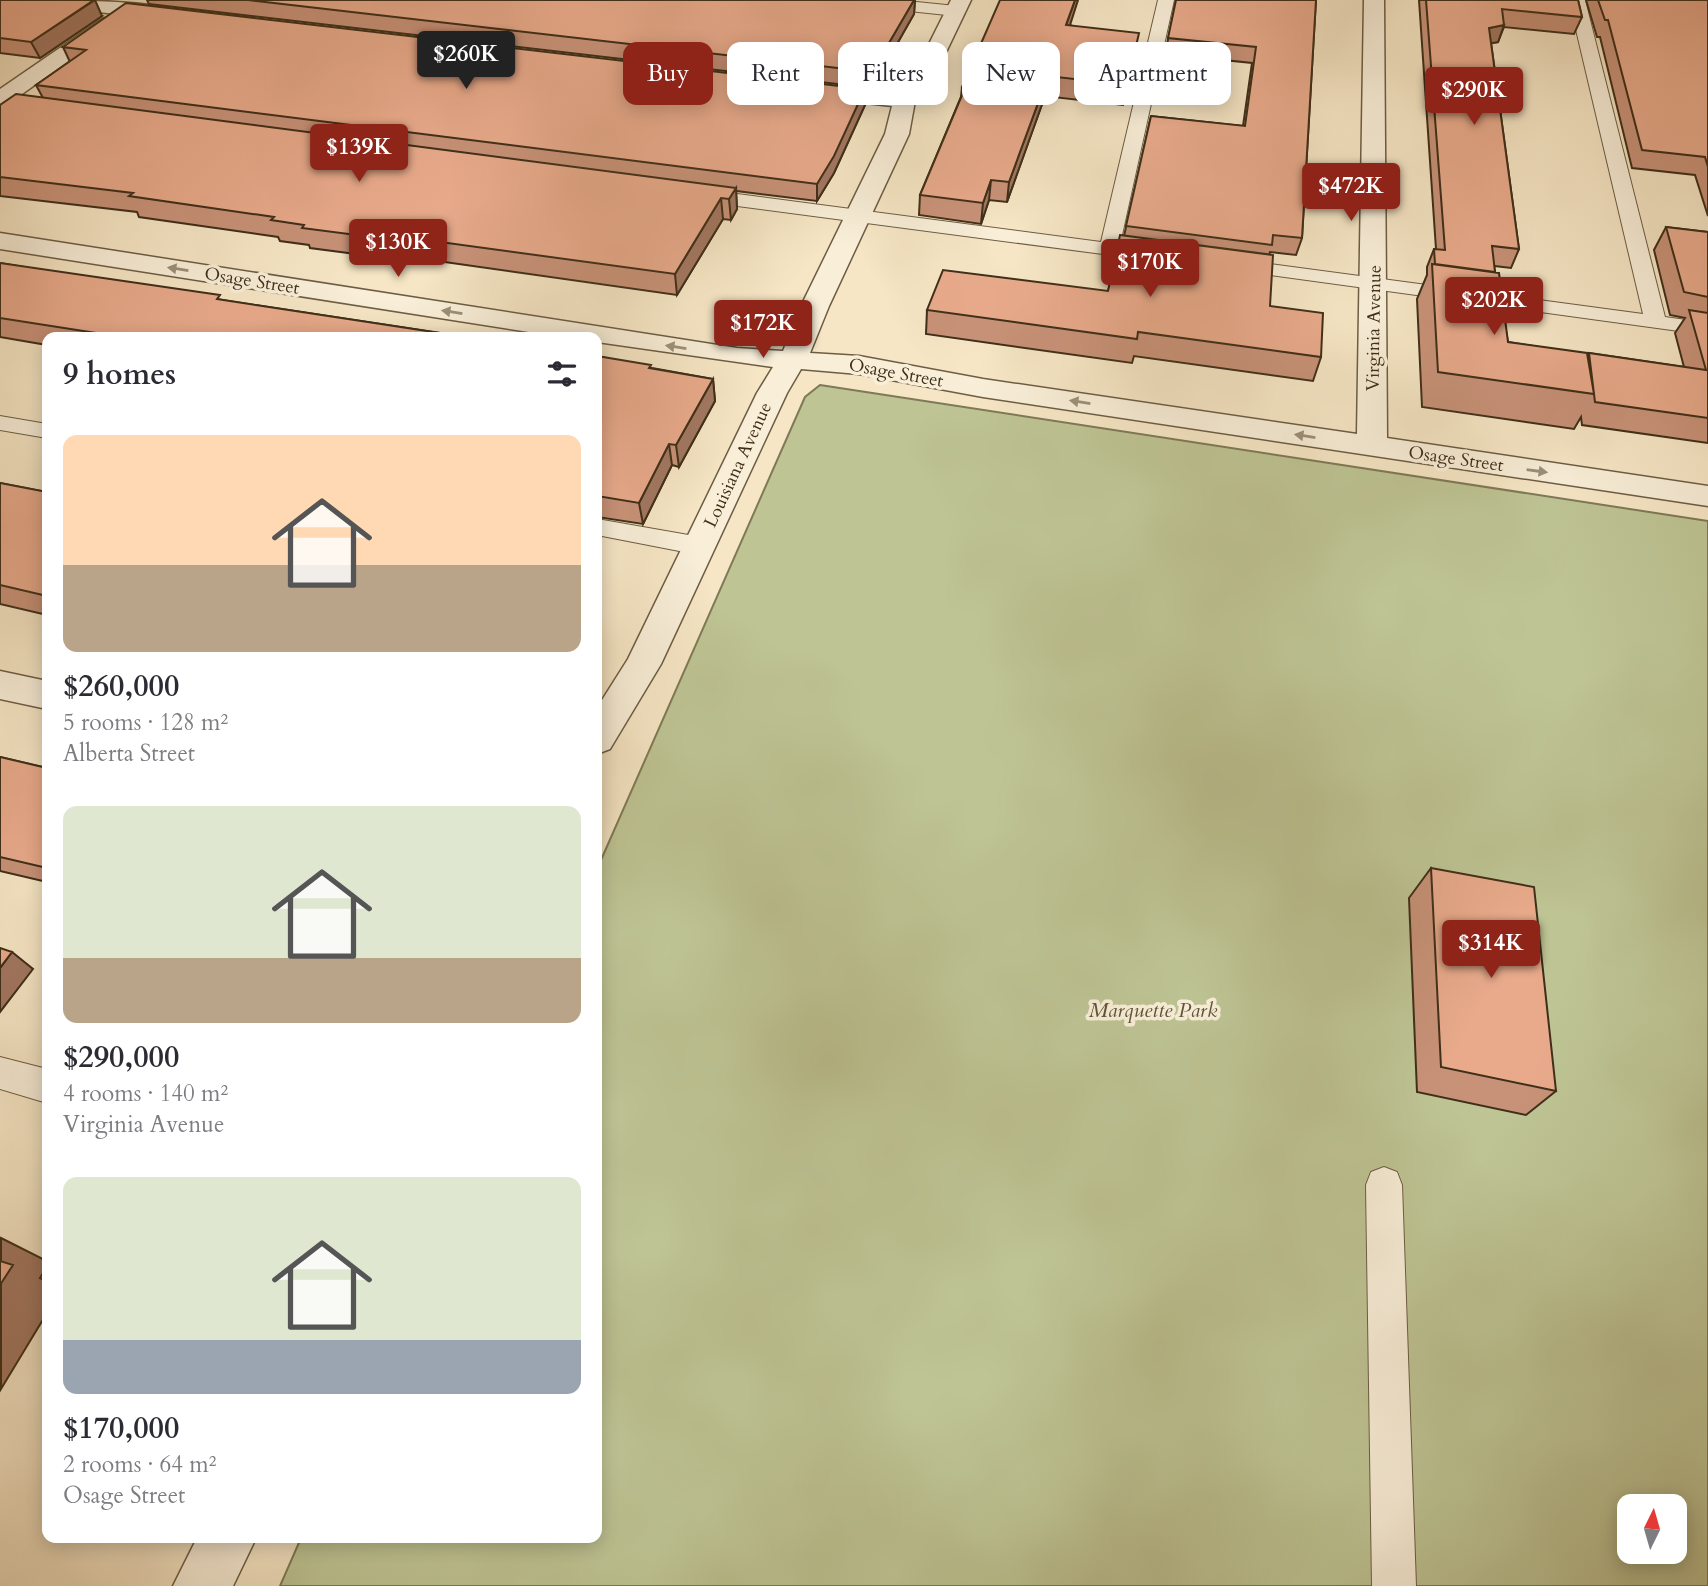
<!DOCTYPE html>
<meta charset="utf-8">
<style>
:root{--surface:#fff;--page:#f2f2f3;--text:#2b2b33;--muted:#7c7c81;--accent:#8f2418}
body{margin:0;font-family:Cardo,serif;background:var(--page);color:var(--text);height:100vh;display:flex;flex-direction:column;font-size:26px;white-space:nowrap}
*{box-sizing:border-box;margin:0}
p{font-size:23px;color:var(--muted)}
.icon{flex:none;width:38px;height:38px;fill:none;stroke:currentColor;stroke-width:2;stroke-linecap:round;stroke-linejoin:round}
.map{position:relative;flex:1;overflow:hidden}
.sheet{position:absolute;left:42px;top:332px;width:560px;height:1211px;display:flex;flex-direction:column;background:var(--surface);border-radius:14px;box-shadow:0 4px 18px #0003}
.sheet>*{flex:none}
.hud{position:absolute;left:623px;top:42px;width:665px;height:63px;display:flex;gap:14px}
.needle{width:46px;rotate:5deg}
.buttons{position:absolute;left:1617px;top:1494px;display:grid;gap:14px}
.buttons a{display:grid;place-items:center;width:70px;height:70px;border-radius:14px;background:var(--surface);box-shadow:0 4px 18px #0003;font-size:35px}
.price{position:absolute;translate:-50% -60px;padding:0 16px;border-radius:7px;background:var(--accent);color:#fff;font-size:23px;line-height:46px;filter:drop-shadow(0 2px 4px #0008)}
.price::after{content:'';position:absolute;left:50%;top:42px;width:21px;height:16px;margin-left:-10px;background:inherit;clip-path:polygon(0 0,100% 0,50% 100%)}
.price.on{background:#222;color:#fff}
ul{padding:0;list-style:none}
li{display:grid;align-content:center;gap:14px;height:371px;padding:0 21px}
li span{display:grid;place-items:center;height:217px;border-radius:14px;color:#555}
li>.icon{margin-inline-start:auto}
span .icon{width:126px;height:126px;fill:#fffc;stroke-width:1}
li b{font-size:30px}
h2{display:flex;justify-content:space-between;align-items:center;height:84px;padding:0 21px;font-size:30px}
.chip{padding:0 24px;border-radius:14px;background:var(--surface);box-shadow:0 4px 18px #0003;font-size:24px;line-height:63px}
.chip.on{background:var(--accent);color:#fff}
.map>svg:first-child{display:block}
</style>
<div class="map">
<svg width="1708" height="1586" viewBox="0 0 1708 1586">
<rect width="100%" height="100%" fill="#f6e6c5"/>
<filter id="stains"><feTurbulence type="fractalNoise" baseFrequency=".00286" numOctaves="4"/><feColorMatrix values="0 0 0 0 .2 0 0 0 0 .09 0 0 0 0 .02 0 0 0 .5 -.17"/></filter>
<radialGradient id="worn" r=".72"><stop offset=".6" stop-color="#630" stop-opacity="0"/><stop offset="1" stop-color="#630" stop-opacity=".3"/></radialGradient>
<path fill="#bec494" stroke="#7e7a56" stroke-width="2" fill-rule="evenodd" d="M820,385l888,136v1065h-1428l21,-48h296v-669l208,-472zM1629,1507h46v45h-46z"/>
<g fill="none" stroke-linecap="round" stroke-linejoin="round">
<g stroke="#6d5d44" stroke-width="2">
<path id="service" d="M845,0h52l59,6 8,5 -8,5 -103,-11z
M1158,0h16l-54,244 43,7 3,4 -3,4 -7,2 -457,-60 -9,-6 9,-6 402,53z
M1569,0h16l80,317 43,6v12l-482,-66 -3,-4 10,-6 410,55z
M0,416l47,8v14l-47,-8z
M597,519l103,18 9,3 4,6 -4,6 -9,3 -103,-20z
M0,1057l47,12v34l-47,-14z
M1384,1167l13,5 5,13 14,401h-44l-6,-401 5,-13z"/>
</g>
<g stroke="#6d5d44" stroke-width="3">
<path id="minor" d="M36,0c23,0 131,0 142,14l-10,6 -122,-14z
M951,0h20l-33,69 -23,32 -6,33 -80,172 -19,47 49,3 124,23 374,55 7,-434h20l3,438 321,48v20l-725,-109 -124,-23 -58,-5 -14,24 -126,271 -51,85 -13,5v-46l31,-49 129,-266 16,-26 -176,-25v-4h-30l-567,-89v-16l737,115 46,3 18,-45 84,-172 7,-28 -80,-9 -11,-7 11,-7 86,11 19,-26z
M109,17l10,6 -3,4 -108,77 -8,2v-17l102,-70z
M0,671l47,10v28l-47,-10z
M197,1538h59l-23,48h-60z"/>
</g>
<use href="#service" fill="#f9efd9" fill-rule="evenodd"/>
<use href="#minor" fill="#f9efd9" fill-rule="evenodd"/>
</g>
<path fill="#c89278" stroke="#3f2f19" stroke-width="2" d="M0,0l102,16 -62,42 -40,-5z
M147,0h768l-1,14 -42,74 -723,-84z
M1176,0h140l-14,238 -6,17 -26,-3 -1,3 1,51 51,51 -8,24 -179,-25 -2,7 -206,-29 1,-24 181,-19 16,-55 27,-120 92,10 9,-63 -87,-9z
M1419,0h159l4,17 -8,17 -70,-7 -6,15 -7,1 28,206 -8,19 -17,-2 14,76 79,13 2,-2 95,14 -9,-34 10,-15 -15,-3 -16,-65 12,-23 42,5v211l-126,-18 -1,-8 -7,12 -152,-22 -5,-108 10,-24v-8l7,-18h2z
M1586,0h122v216l-13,-41 -63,-7 -32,-131h-3z
M1070,25l65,27 -12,53 -78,-9 -38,106 -18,-2 -8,24 -62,-9 1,-20 41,-98 1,-10z
M63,47l802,42v16l-31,68 -17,28 -81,-10 1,18 -6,11 -8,-1 -46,76 -303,-43 -3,4 -61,-8 -1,-3 -29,-4 -2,-4 -139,-20 -2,-5 -137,-16v-91l43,-7 -7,-13 34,-23z
M0,263l222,37 251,38h-426v7l-47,-8z
M597,356l55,12 61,11 2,22 -36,66 -7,-2 -29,59 -46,-7z
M0,483l47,9v123l-47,-11z
M0,757l47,11v114l-47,-11z
M1431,868l125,223 -30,24 -109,-23 -8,-194z"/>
<path fill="#a27761" stroke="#3f2f19" stroke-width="2" d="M95,0l7,16 -62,42 -9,-16z
M914,0h1l-1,14 -42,74v-16z
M1075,0h3l-14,44 2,-19z
M1504,25l-6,17 -16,3 7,-17z
M1048,76l-3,20 -38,106 2,-20z
M865,89v16l-31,68 -17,28v-17z
M991,180l-2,20 -8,24 2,-21z
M736,188l1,21 -6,11 -2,-21z
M721,198l2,21 -46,76 -2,-21z
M367,232l7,20 -3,4 -7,-20z
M713,379l2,22 -36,66 -3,-22z
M669,444l3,21 -29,59 -4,-21z
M12,952l21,17 -33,43v-44z
M1,1238l46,23v6l-7,11 7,3v32l-46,76z"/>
<path fill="#e8aa8b" stroke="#3f2f19" stroke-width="2" d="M0,0h94l-63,42 -31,-4z
M248,0h666l-42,72z
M1000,0h75l-9,25 73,8 -12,52 -79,-9 -39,106 -18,-2 -8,23 -63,-8 45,-107 -3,-1z
M1176,0h140l-14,238 -29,-3 -1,10 -146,-19 25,-110 94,10 11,-79 -88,-9z
M1426,0h152l4,17 -80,-8 2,16 -15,3 30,221 -27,-3 3,26 -60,-8 -1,-15 11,1z
M1598,0h110v167l-3,-10 -63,-7 -34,-130h-3z
M126,3l739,86 -31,67 -17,28 -781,-99 50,-35 -23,-3z
M16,94l720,94 -7,11 -8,-1 -46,76 -308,-42 -3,4 -62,-8 2,-3 -33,-5 3,-3 -145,-21 4,-3 -133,-16v-72z
M1666,227l42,5v65l-24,-5z
M1120,235l153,20 -3,51 53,7 -2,44 -183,-25 -1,7 -210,-29 16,-40 165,21z
M0,263l220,32 -3,4 256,39h-345l-128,-20z
M1432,264l67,9 9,69 79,11 7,41 -156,-22z
M1689,310l19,3v105l-113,-16 -6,-49 117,17z
M597,356l54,9 -2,3 64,11 -37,66 -7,-1 -30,59 -42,-7z
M0,483l47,9v104l-47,-11z
M0,757l47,11v100l-47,-11z
M1431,868l103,19 22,204 -115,-24z
M0,948l12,4 -12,16z
M0,1261l13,4 -13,20z"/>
<defs><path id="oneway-solid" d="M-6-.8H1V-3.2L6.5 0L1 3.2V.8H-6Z" transform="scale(1.75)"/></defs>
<g fill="#9c8f79">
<use href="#oneway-solid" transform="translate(178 269) rotate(-171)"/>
<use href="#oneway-solid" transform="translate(452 312) rotate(-171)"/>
<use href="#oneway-solid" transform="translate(676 347) rotate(-171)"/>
<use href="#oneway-solid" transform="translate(1080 402) rotate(-171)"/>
<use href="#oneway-solid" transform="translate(1305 436) rotate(-171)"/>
<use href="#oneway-solid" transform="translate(1537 471) rotate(8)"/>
</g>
<g text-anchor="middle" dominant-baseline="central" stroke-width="7" stroke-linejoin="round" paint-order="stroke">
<g font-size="18" fill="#3f2f19" stroke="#f9efd9">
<text transform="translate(252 281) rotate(9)">Osage Street</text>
<text transform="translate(1374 328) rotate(-89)">Virginia Avenue</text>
<text transform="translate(896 373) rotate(10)">Osage Street</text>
<text transform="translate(1456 459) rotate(8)">Osage Street</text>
<text transform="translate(738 465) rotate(-65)">Louisiana Avenue</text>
</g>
<g font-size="21" font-style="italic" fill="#5f5438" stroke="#f9efd9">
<text x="1153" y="1010">Marquette Park</text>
</g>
</g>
<rect width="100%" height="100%" filter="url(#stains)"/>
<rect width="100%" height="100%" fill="url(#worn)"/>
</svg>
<div class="buttons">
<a><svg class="needle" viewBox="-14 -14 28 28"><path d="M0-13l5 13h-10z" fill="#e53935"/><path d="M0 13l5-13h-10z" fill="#7c7c81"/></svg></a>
</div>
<b class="price on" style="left:466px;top:91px">$260K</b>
<b class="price" style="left:1474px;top:127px">$290K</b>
<b class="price" style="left:359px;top:184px">$139K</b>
<b class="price" style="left:1351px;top:223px">$472K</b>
<b class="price" style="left:398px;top:279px">$130K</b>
<b class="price" style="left:1150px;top:299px">$170K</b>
<b class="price" style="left:1494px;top:337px">$202K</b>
<b class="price" style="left:763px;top:360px">$172K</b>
<b class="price" style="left:1491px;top:980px">$314K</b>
<div class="hud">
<a class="chip on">Buy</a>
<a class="chip">Rent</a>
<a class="chip">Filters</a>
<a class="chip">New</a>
<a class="chip">Apartment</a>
</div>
<section class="sheet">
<h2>9 homes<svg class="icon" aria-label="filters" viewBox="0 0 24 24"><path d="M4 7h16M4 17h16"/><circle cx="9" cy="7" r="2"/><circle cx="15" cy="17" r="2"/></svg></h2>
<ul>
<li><span style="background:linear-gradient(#ffd9b3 60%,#b9a48a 0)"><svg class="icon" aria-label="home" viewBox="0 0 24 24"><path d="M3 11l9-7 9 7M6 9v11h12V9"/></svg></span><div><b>$260,000</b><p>5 rooms · 128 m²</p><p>Alberta Street</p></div></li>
<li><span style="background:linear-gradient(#dfe7d0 70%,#b9a48a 0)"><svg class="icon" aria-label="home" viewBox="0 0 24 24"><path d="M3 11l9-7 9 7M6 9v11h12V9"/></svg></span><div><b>$290,000</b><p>4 rooms · 140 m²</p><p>Virginia Avenue</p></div></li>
<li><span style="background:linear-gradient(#dfe7d0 75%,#9aa5b1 0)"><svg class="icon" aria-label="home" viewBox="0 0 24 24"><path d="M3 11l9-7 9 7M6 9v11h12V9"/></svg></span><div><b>$170,000</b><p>2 rooms · 64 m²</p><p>Osage Street</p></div></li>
</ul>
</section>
</div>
